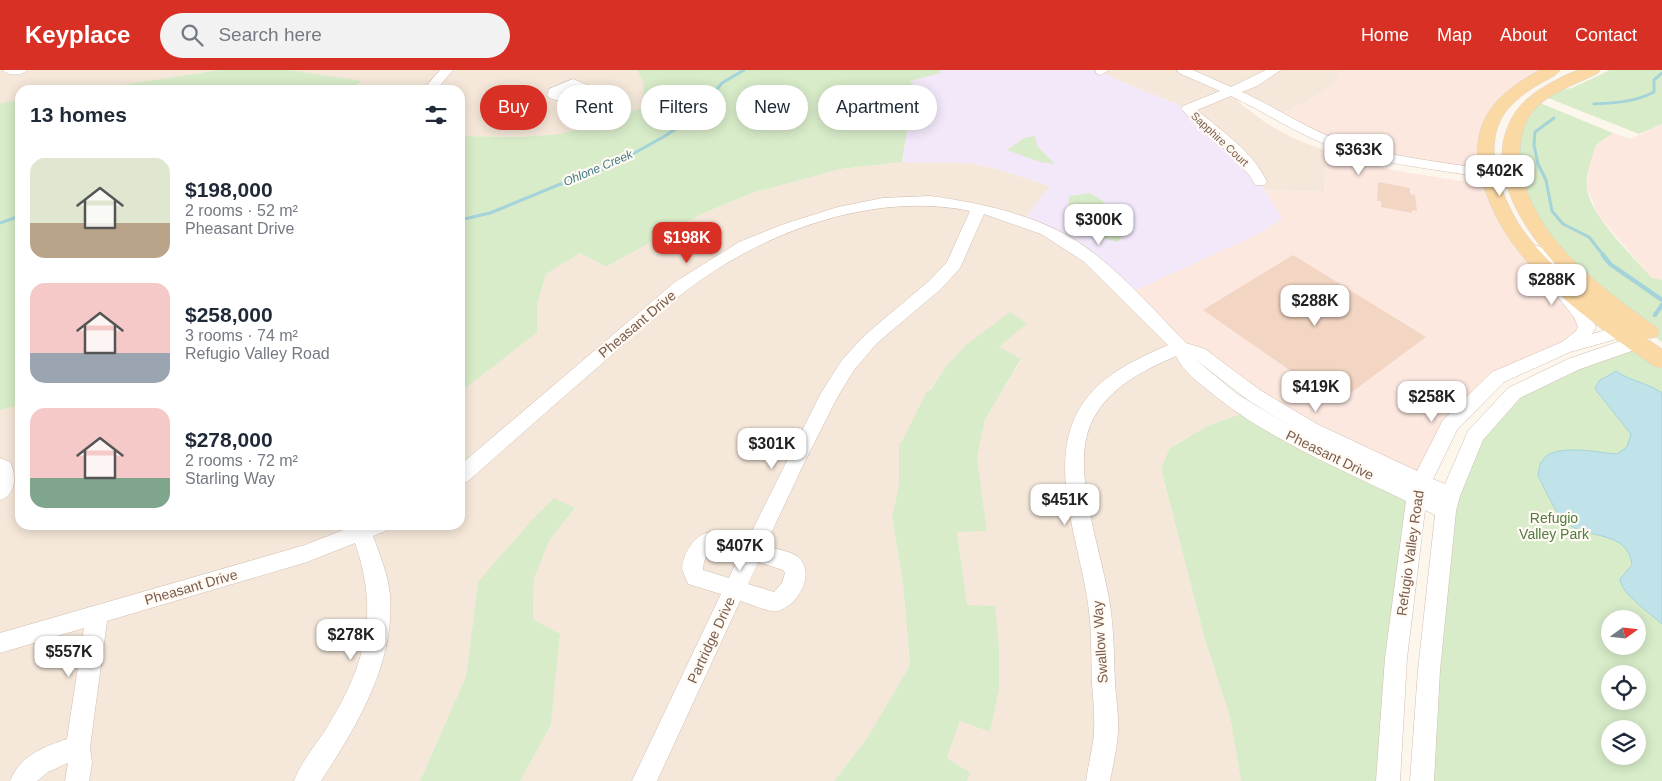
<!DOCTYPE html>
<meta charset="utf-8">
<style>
:root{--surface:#fff;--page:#f2f2f3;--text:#1f2937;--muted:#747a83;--accent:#d93025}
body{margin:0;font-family:Helvetica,sans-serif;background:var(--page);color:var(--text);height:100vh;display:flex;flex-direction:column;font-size:19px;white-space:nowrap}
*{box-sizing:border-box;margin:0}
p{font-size:16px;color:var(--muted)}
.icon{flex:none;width:28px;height:28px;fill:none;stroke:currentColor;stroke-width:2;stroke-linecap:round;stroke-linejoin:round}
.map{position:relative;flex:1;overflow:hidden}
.side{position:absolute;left:15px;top:15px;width:450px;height:445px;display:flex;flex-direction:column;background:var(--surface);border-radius:15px;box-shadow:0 2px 12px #0003}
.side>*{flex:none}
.top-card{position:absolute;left:480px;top:15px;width:475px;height:45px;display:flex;gap:10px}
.needle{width:32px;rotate:75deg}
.controls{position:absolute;left:1601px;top:540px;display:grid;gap:10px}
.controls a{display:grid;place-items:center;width:45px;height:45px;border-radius:50%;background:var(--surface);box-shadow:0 2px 12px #0003;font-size:25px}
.price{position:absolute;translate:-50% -42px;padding:0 11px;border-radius:10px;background:#fff;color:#222;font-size:16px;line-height:32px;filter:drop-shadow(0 1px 2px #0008)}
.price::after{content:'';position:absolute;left:50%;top:30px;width:15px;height:11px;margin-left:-8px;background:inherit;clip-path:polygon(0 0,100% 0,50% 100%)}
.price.selected{background:var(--accent);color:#fff}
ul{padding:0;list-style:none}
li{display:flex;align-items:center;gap:15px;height:125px;padding:0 15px}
li span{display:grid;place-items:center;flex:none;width:140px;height:100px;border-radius:15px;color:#555}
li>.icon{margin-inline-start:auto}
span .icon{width:60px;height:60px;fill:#fffc;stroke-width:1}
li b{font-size:21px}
h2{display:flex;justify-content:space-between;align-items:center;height:60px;padding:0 15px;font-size:21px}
.chip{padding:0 18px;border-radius:22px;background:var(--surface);box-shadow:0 2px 12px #0003;font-size:18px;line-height:45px}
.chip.selected{background:var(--accent);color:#fff}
header{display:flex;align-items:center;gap:30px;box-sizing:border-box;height:70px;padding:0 25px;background:var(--accent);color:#fff}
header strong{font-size:24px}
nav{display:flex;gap:28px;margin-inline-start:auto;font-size:18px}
.search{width:350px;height:45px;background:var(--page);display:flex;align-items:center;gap:12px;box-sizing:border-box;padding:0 18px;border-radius:28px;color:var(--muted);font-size:19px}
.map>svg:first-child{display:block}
</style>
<header>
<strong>Keyplace</strong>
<div class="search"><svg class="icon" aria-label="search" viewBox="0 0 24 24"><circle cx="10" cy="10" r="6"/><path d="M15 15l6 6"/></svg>Search here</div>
<nav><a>Home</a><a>Map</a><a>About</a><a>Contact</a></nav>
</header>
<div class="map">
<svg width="1662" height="711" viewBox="0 0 1662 711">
<rect width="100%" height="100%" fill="#fdf6ec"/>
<path fill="#f5e8da" d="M0,0h219l-131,20h-68v10l-20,3z
M290,0h347l6,12 2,25 -60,21 -26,6 -40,3 -59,-1v-46h-111l12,-8z
M1094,0h247l-7,16 -57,31 -46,-24 11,12 24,18 27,15 33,13 -2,41 -59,-2 -5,-8 -72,-73z
M902,92l68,1 27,6 53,17 -27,35 66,36 91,90 69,64 -42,15 -38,23 -8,20 44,171 25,77 11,64h-274l4,-8 -24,-15 13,-37 30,11 5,-125 -28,-1 -10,-75h30l-10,-73 8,-38 36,-60 -23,-12 -33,-2 -19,20 -17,24 -2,1 -26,52 -2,41 -7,33 11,68 7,80 -43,73 -33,43h-314l31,-56 9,-91 -27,-15 1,-40 15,-38 26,-33 -97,74 -12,94 -46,105h-420v-371l20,-5v120h440v-133l77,-59v-29l9,-31 34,-20 26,14 96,-53 50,-21 89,-24z"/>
<path fill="#fde8e0" d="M1341,0h211l-56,42 -7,62 -119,-20 -93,-37 57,-31z
M1662,54v156l-10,-2 -54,-63 -11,-28 3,-24 6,-18 17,-12 17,6z
M1326,81l66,19 100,16 74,112 17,37 -85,42 -48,48 -29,57 -23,-9 -218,-126 -52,-53 134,-62 20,-13 -17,-29 59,2z"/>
<path fill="#f3e8fa" d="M940,0h154l94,39 72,73 22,37 -20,13 -134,62 -23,-23 -82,-50 27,-35 -53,-17 -27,-6 -68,-1 7,-44 26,-9 -26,-28 31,-8 -1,-2z"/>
<path fill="#d8ecc9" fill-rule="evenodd" d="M219,0h71l72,11 -13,9h-261z
M637,0h303l1,3 -31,8 27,26 -2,2 -26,9 -7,44 -61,7 -89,24 -50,21 -96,53 -26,-14 -34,21 -9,30v29l-77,59v-256l59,1 40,-3 26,-6 59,-21 -1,-25z
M1610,0h52v54l-23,10 -96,-38 5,-4 24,-4z
M20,30v305l-20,5v-307z
M1535,31l78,32 -17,12c-4,13 -10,28 -9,42 2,28 46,69 65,91l10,2v62l-15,-11 -112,-106 -24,-78z
M1035,66l2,10 18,18 -15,-2 -33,-12 17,-12z
M1090,123l14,9 -1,18 24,13 -10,9 -31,-9 -18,-21 1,-16z
M1010,242l17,11 -28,24 22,12 -36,61 -8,38 10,73 -30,1 10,73 28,1 4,41v42l-9,43 -30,-11 -13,37 24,15 -4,8h-133l33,-43 43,-73 -7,-80 -11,-68 7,-33v-41h2l26,-52 3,-1 16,-24 19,-20z
M1637,273l25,17v421h-240l24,-270 29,-75 39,-43zM1610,549h28v27h-28zM1610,604h28v27h-28zM1610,659h28v27h-28z
M1249,341l167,86 -28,284h-147l-11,-64 -25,-77 -44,-171 8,-20 38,-23z
M554,428l21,10 -26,33 -15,38 -1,40 27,15 -9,91 -31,56h-100l46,-105 12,-94 52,-60z"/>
<path fill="#bfe3e8" stroke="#a5d3da" d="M1616,301c16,11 30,11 46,22v231c-12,-11 -40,-29 -42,-45l12,-14c-3,-35 -47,-26 -65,-42 -13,-11 -21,-33 -29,-47 1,-5 1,-12 4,-15 11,-19 57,-8 75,-7l10,-7 4,-13 -36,-45 4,-8z"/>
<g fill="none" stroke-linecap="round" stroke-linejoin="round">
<path stroke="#a5d3da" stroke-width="3" d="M1594,34c21,-1 41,-2 60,-12v-12l8,-7
M1554,48l-19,14 -1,13 4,19 8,16 6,31 11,13 26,13 15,19
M460,150l30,-7 73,-30 34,-11 32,-16 36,-20 30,-20 27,-33 22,-13
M0,153l20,-7"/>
<path stroke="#a5d3da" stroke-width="4.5" d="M1603,185l7,9 52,36
M1655,245l7,-10"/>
</g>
<path fill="#f3d5c3" d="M1378,112l32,6v6l5,1 2,16 -5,-1v3l-31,-6v-6h-4z
M1293,185l133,82 -89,66 -134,-93z"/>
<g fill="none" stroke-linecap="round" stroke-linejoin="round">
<g stroke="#d1beb0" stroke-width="1">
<path id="minor" d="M3,0h24c-5,6 -19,6 -24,0z
M440,0h13l-17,20h-13z
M1095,0h14l-8,5 -4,-1z
M1177,0h16l38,17 35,-17h15l-24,16 -15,6c34,15 64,37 100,49 44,15 91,20 136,27l5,1 8,7 30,6 2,3 -2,3 -5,1 -35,-7 -7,-6c-47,-8 -99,-13 -144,-30 -35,-13 -65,-34 -99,-50l-34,14c24,21 57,42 70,72l-2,3h-10l-5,-9 -15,-17 -54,-50 2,-3 37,-15 -41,-18z
M573,9l19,8 1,6 -1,3 -22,8 -21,-6 -2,-3 2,-6zM573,18l7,4 -10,4 -9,-3z
M930,126c57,8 120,21 166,59 33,26 61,58 90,88l19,6 55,41 57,34 100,47 26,-51 49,-48 70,-30 14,-11 2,-4 -4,-10 -20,-25 2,-4c17,-5 33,25 40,39l-4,7c20,-6 40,-12 60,-6l3,4 -12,15 -63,22 -60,29 -37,42 -23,56 -4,15 -16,159 -6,111h-24l8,-111 17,-155 -10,-5 -18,148 -7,123h-24l9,-123 21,-157c-67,-33 -139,-62 -197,-110 -13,-11 -25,-19 -33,-35 -34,15 -71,33 -86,70 -20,49 15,133 21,186 3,23 3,48 4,71 1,16 4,33 3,49 -1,17 -5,33 -8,49h-24c2,-16 7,-32 8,-49 1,-16 -1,-33 -2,-49 -1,-24 0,-48 -3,-72 -9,-79 -60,-177 22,-236 17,-12 37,-21 57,-30l-85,-84 -42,-27 -57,-20 -24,54 -19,21 -64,54 -23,27 -16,26 -32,63 -41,87c10,3 26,5 33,11 19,16 -1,50 -21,54 -8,2 -28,-8 -37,-10l-83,180h-25l89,-187 -33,-10 -6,-15c1,-17 15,-39 34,-37 10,1 21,6 31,9l74,-148 21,-33 23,-25 64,-54 18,-19 23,-51c-97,-20 -207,21 -283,79 -31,23 -60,52 -89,77 -44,38 -87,76 -131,115l-7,2v-19l215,-183 64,-40 45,-18 54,-17 45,-9zM1632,267l-64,22 -60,29 -40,43 -23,53 -12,-5 24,-49 47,-48 66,-30 50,-14zM1195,289l53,41 50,31 -61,-37zM715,479l24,7 -10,22 -26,-8c0,-9 4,-18 12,-21zM758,492l25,8 2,3 -3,10 -8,9 -26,-8z
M1527,173l25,7 25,24 2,4 -2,4c-17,4 -24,-16 -36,-24 -7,-4 -17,-3 -22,-10l2,-4z
M0,388l10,4c7,14 6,33 -10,38z
M356,455h33l-3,6 -13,5c7,19 15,39 17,59 5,68 -33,131 -69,186h-27c7,-19 21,-35 32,-52 39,-63 54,-114 29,-186l-48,19 -200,59 -17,126 2,16 -3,18h-24l3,-18 -20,9 -11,9h-27c10,-25 33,-34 57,-42l17,-111 -84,25v-20l305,-88z"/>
</g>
<g stroke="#dad1cd" stroke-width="1">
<path id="major" d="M1540,0h20c-4,6 -12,9 -19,13 -14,8 -28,18 -37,31 -23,34 -2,85 18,115 17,24 39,44 61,63 -42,-38 -104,-112 -72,-172 6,-12 14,-20 25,-28 11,-7 32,-20 45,-22 6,0 13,0 19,0l-2,3c-21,11 -51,20 -66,39 -10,13 -13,31 -12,47 6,75 80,128 136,168l3,5 -3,5 -9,2 15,10v19l-8,-2c-67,-47 -144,-98 -170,-179 -19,-59 6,-90 56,-117z"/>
</g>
<use href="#minor" fill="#fff" fill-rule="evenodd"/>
<use href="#major" fill="#fbd9a5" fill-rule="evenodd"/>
</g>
<g text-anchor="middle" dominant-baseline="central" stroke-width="4.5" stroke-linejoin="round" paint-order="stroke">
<g font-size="11" fill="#7a5c4d" stroke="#fffaf3">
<text transform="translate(1220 69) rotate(43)">Sapphire Court</text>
</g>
<g font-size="12" font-style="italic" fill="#437c86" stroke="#fffaf3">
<text transform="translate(598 98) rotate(-23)">Ohlone Creek</text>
</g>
<g font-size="14" fill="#7a5c4d" stroke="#fffaf3">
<text transform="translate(637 254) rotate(-40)">Pheasant Drive</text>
<text transform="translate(1330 385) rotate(26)">Pheasant Drive</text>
<text transform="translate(1410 483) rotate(-82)">Refugio Valley Road</text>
<text transform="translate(191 517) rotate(-16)">Pheasant Drive</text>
<text transform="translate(711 570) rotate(-65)">Partridge Drive</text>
<text transform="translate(1100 572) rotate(-94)">Swallow Way</text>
</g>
<g font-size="14" fill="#537a41" stroke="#fffaf3">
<text x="1554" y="448">Refugio<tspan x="1554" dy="16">Valley Park</tspan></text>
</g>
</g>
</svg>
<div class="controls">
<a><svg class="needle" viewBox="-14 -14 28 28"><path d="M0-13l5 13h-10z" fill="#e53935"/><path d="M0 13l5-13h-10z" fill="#747a83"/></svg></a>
<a><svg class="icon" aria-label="locate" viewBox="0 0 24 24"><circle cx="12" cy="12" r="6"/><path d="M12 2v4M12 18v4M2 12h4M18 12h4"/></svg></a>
<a><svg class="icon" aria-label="layers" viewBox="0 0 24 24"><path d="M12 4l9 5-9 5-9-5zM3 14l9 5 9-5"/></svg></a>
</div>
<b class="price" style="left:1359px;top:106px">$363K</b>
<b class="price" style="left:1500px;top:127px">$402K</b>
<b class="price" style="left:1099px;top:176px">$300K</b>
<b class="price selected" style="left:687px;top:194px">$198K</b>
<b class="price" style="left:1552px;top:236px">$288K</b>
<b class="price" style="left:1315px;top:257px">$288K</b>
<b class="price" style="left:1316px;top:343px">$419K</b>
<b class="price" style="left:1432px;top:353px">$258K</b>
<b class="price" style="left:772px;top:400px">$301K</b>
<b class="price" style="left:1065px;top:456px">$451K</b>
<b class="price" style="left:740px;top:502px">$407K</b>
<b class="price" style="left:351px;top:591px">$278K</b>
<b class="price" style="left:69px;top:608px">$557K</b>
<div class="top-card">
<a class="chip selected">Buy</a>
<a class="chip">Rent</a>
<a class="chip">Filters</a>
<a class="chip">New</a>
<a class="chip">Apartment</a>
</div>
<section class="side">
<h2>13 homes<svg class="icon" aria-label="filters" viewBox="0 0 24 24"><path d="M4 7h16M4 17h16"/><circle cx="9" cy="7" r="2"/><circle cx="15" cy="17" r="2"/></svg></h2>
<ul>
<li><span style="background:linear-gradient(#dfe7d0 65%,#b9a48a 0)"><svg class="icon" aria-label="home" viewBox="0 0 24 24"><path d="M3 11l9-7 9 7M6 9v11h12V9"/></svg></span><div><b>$198,000</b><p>2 rooms · 52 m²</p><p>Pheasant Drive</p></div></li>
<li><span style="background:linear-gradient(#f6c9c9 70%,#9aa5b1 0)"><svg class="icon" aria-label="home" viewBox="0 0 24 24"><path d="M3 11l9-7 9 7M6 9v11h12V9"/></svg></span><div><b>$258,000</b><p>3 rooms · 74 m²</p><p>Refugio Valley Road</p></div></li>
<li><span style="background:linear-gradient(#f6c9c9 70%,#7fa58c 0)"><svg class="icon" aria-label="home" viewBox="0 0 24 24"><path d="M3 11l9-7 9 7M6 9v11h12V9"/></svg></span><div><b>$278,000</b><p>2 rooms · 72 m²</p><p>Starling Way</p></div></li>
</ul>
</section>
</div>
